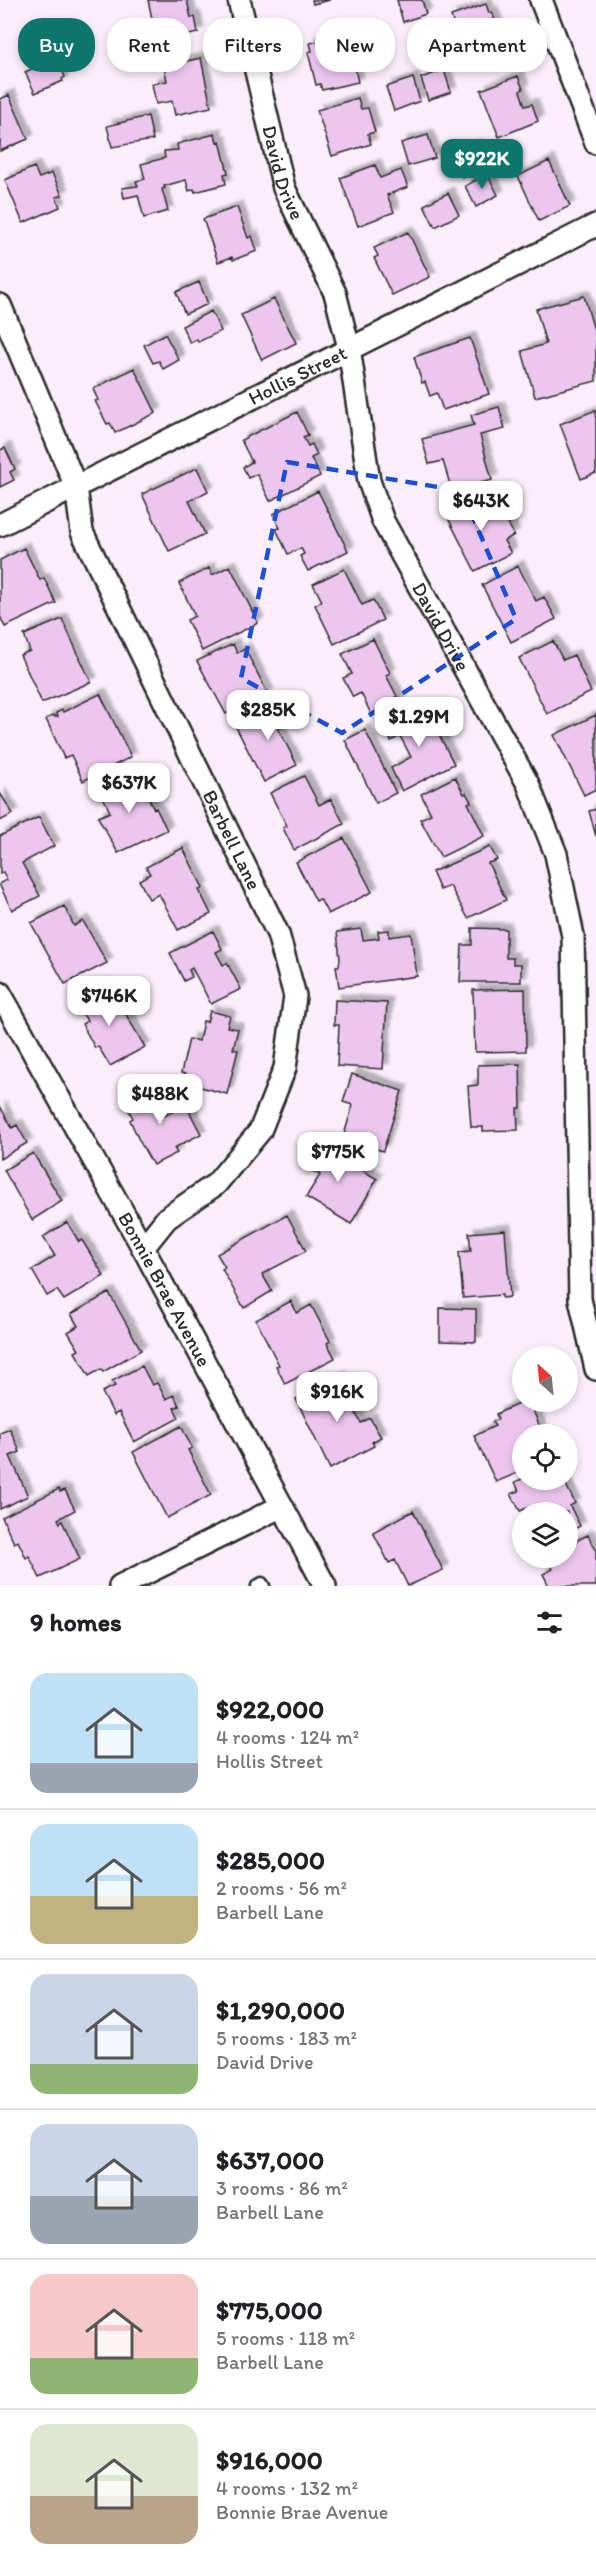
<!DOCTYPE html>
<meta charset="utf-8">
<style>
:root{--surface:#fff;--page:#f2f2f2;--text:#202124;--muted:#757577;--line:#e0e0e0;--accent:#0f766e}
body{margin:0;font-family:Itim,sans-serif;background:var(--page);color:var(--text);height:100vh;display:flex;flex-direction:column;font-size:22px;white-space:nowrap}
*{box-sizing:border-box;margin:0}
p{font-size:20px;color:var(--muted)}
.icon{flex:none;width:33px;height:33px;fill:none;stroke:currentColor;stroke-width:2;stroke-linecap:round;stroke-linejoin:round}
.map{position:relative;height:1586px;overflow:hidden}
.drawer{display:flex;flex-direction:column;background:var(--surface);flex:1}
.drawer>*{flex:none}
.top-card{position:absolute;left:18px;top:18px;width:561px;height:54px;display:flex;gap:12px}
.needle{width:39px;rotate:333deg}
.fabs{position:absolute;left:512px;top:1346px;display:grid;gap:12px}
.fabs a{display:grid;place-items:center;width:66px;height:66px;border-radius:50%;background:var(--surface);box-shadow:0 3px 9px #0003;font-size:30px}
.price{position:absolute;translate:-50% -51px;padding:0 14px;border-radius:12px;background:#fff;color:#222;font-size:20px;line-height:39px;filter:drop-shadow(0 2px 3px #0008)}
.price::after{content:'';position:absolute;left:50%;top:36px;width:18px;height:14px;margin-left:-9px;background:inherit;clip-path:polygon(0 0,100% 0,50% 100%)}
.price.active{background:var(--accent);color:#fff}
ul{padding:0;list-style:none}
li{display:flex;align-items:center;gap:18px;height:150px;padding:0 30px}
li+li{border-top:2px solid var(--line)}
li span{display:grid;place-items:center;flex:none;width:168px;height:120px;border-radius:18px;color:#555}
li>.icon{margin-inline-start:auto}
span .icon{width:72px;height:72px;fill:#fffc;stroke-width:1}
li b{font-size:26px}
h2{display:flex;justify-content:space-between;align-items:center;height:72px;padding:0 30px;font-size:26px}
.tag{padding:0 21px;border-radius:24px;background:var(--surface);box-shadow:0 3px 9px #0003;font-size:21px;line-height:54px}
.tag.active{background:var(--accent);color:#fff}
.map>svg:first-child{display:block}
</style>
<div class="map">
<svg width="596" height="1586" viewBox="0 0 596 1586">
<defs>
<filter id="shadow"><feDropShadow dx="5.5" dy="-5.5" stdDeviation="1.5" flood-color="#0004"/></filter>
</defs>
<rect width="100%" height="100%" fill="#faeefa"/>
<filter id="ink" filterUnits="userSpaceOnUse"><feTurbulence type="fractalNoise" baseFrequency=".0167" numOctaves="2"/><feDisplacementMap in="SourceGraphic" scale="12" xChannelSelector="R" yChannelSelector="G"/><feConvolveMatrix kernelMatrix="1 2 1 2 8 2 1 2 1" color-interpolation-filters="sRGB"/></filter>
<g filter="url(#ink)">
<path fill="#edc6f0" stroke="#2b2b2b" stroke-width="1.5" filter="url(#shadow)" d="M148,0h39l4,18 4,-1 3,16 -41,9z
M312,0h18l-17,4z
M397,0h25l4,14 -23,8z
M486,4l3,9 3,-1 14,39 -40,13 -15,-48z
M347,35l11,47 -36,8 -2,-6 -4,1 -8,-33 4,-1 -2,-8z
M57,58l8,19 -3,2 1,2 -28,12 -10,-21z
M201,58l10,49 -36,8 -3,-14 -16,3 -4,-20 15,-3 -3,-15z
M444,70l7,22 -23,8 -7,-22z
M518,76l5,13 -3,2 5,15 7,-2 6,17 -39,16 -18,-47z
M413,78l7,23 -26,10 -8,-24z
M9,95l19,44 -28,12v-52z
M358,98l3,11 7,-1 7,24 -7,2 3,10 -39,12 -15,-46z
M148,116l5,24 -41,7 -5,-21z
M215,134l2,8 3,-1 8,32 -4,1 2,10 -31,8 -1,-3 -5,2 -3,-11 -22,6 1,2 -3,1 6,22 -24,7 -6,-23 -14,3 -2,-10 16,-2 -2,-5 9,-2 -4,-15 24,-6 -1,-7 14,-1 -1,-6z
M428,135l7,23 -27,8 -7,-23z
M476,145l9,23 -23,9 -9,-22z
M549,161l21,45 -31,15 -21,-45z
M375,165l5,13 21,-8 7,17 -21,8 7,17 -36,14 -18,-48z
M34,167l5,11 13,-5 10,22 -6,2 4,10 -37,16 -18,-43z
M487,174l11,21 -22,12 -11,-21z
M448,193l11,22 -24,12 -11,-22z
M237,207l11,31 4,-2 5,15 -24,9 -1,-3 -14,5 -15,-43z
M408,232l22,45 -38,18 -18,-37 4,-2 -4,-8z
M199,282l9,22 -23,10 -9,-22z
M584,296l12,41v44l-61,16 -13,-46 24,-7 -10,-35z
M274,299l22,44 -34,17 -21,-45z
M211,311l10,20 -23,11 -1,-3 -7,4 -8,-17z
M165,334l14,26 -16,9 -4,-8 -6,2 -9,-18z
M470,338l19,56 -46,16 -6,-17 -7,3 -5,-14 -3,1 -8,-26z
M134,368l22,45 -41,20 -5,-10 -3,1 -12,-23 3,-1 -5,-11z
M499,407l6,22 -25,6 12,45 -40,11 -9,-30 -14,3 -7,-25 52,-14 -3,-10z
M596,410v63l-15,6 -21,-55z
M297,412l11,23 -5,2 5,9 4,-2 5,11 -6,3 9,18 -50,25 -13,-27 -9,4 -5,-11 9,-5 -11,-22z
M5,448l10,21 -5,3 4,8 -14,7v-37z
M197,468l11,23 -19,10 16,33 -36,17 -27,-57z
M318,491l30,60 -40,20 -8,-15 4,-2 -3,-6 -13,6 -12,-25 4,-1 -7,-14z
M483,494l9,18 8,-4 14,27 -10,6 7,12 -36,18 -29,-57z
M24,548l16,32 4,-2 12,25 -51,24 -5,-11v-56z
M230,566l28,57 -56,28 -15,-31 8,-4 -16,-33 30,-15 3,7z
M518,566l18,35 8,-4 12,22 -45,23 -29,-57z
M344,569l18,36 11,-5 10,20 -49,24 -19,-39 7,-4 -9,-17z
M62,619l29,63 -49,21 -22,-48 10,-4 -6,-16z
M373,639l17,34 -4,2 14,27 -28,14 -11,-23 -8,4 -10,-19 9,-4 -10,-20z
M553,641l10,19 11,-5 17,37 -44,22 -28,-56z
M233,644l4,9 8,-4 23,45 -42,20 -29,-53z
M100,694l31,63 -48,24 -12,-26 -7,3 -18,-39 8,-4 1,2 3,-1 -2,-3 6,-3 1,2z
M285,700l9,20 -16,8 19,37 -33,17 -29,-57z
M424,705l30,59 -52,27 -11,-23 20,-11 -11,-21 -9,5 -4,-9 9,-4 -4,-7z
M596,715v74l-12,6 -30,-60z
M365,730l31,63 -20,10 -31,-63z
M133,772l8,18 3,-1 10,20 2,-1 11,22 -49,23 -20,-36 12,-5 -11,-24z
M304,776l15,29 12,-6 13,25 -50,26 -11,-22 4,-2 -17,-33z
M455,777l9,17 2,-1 5,9 -3,1 16,33 -43,21 -21,-38 11,-5 -10,-20z
M0,793l13,21 -13,7z
M596,809v27l-7,-25z
M39,817l15,29 -32,17 18,33 -28,14 -12,-24v-3l7,-3 -4,-8 -3,2v-38z
M344,838l28,54 -44,22 -8,-15 -4,2 -20,-39z
M490,847l7,13 -9,3 18,37 -38,18 -18,-32 -10,4 -8,-18z
M183,848l20,40 -4,2 12,24 -33,16 -19,-36 -10,5 -10,-19 11,-6 -4,-7z
M64,906l10,20 9,-5 24,42 -42,21 -34,-61z
M472,928l34,1v29h7v6h8v18h-61l2,-37h10z
M361,929l2,11 16,-2 -1,-7 11,-1v7l22,-3 6,42 -78,11 -3,-21h3l1,-7 -3,-27z
M213,931l9,18 -6,3 7,13 4,-2 14,26 -30,15 -19,-36 -3,2 3,7 -8,4 -14,-28z
M101,985l14,24 6,-3 24,41 -35,19 -12,-20 -3,2 -13,-24 5,-3 -12,-21z
M525,989l1,62 -51,1 -2,-62z
M335,1000l52,3 -4,66 -46,-3 2,-41h-5z
M210,1011l20,5 -3,11 11,2 -5,20 5,1 -11,44 -38,-10 1,-5 -6,-1 1,-4 -4,-1 8,-34 10,2 4,-20 4,1z
M520,1064l1,44h-4l1,22 -35,1v-4h-12l-3,-41 10,-1v-20z
M352,1074l50,17 -19,60 -40,-13 10,-33 -10,-3z
M148,1087l4,8 10,-6 3,7 -9,5 8,15 22,-11 15,29 -27,14 3,5 -24,12 -14,-25 -9,-20 3,-2 -10,-18z
M0,1106l12,22 5,-3 10,18 -27,16z
M315,1142l62,37 -26,45 -45,-27 14,-22 -19,-11z
M33,1153l29,48 -30,19 -28,-50z
M287,1215l19,36 -44,23 10,17 -28,17 -22,-39 3,-2 -8,-13z
M67,1222l12,20 3,-2 22,36 -40,24 -7,-10 -10,6 -15,-26 23,-14 -12,-19z
M505,1230l5,67 -8,1v-3l-39,3 -4,-46 12,-1 -2,-18z
M109,1293l32,57 -38,22 -2,-3 -12,7 -14,-24 4,-2 -11,-18 10,-6 -7,-12z
M291,1301l6,12 14,-8 19,36 -3,2 8,15 -50,26 -9,-18 3,-1 -23,-45z
M440,1308l36,1v33l-36,-1z
M142,1366l10,19 5,-2 9,16 8,-4 5,11 -5,2 5,10 -45,24 -15,-30 -5,3 -12,-23 13,-6 -3,-5z
M340,1376l11,21 -3,1 13,25 9,-5 11,19 -9,5 2,4 -44,23 -34,-70z
M525,1401h4l14,33h-21v37l-26,11 -22,-46 21,-10 -3,-4 6,-3 -2,-5z
M181,1426l11,22 -4,2 23,45 -44,23 -34,-66z
M10,1429l10,23 -10,4 18,40 -28,13v-76z
M522,1479h41l12,24 -5,3 10,20 -13,7v-21h-38l-2,-4 -7,3 -9,-17 8,-3 -4,-9z
M59,1489l1,3 5,-2 10,20 -17,9 2,4 2,-2 18,38 -40,19 -11,-22 -3,2 -8,-17 -4,2 -12,-26z
M413,1511l30,59 -35,16 -13,-26 -6,3 -16,-31z
M588,1535l8,15v36h-47l-6,-12 10,-5 -6,-12h20v-12z"/>
<g fill="none" stroke-linecap="round" stroke-linejoin="round">
<g stroke="#2b2b2b" stroke-width="15">
<path id="lane" d="M257,1586l5,-3 2,3"/>
</g>
<g stroke="#2b2b2b" stroke-width="26">
<g id="street">
<path id="s1" d="M239,0l45,188 51,105 14,55 20,133 14,40 145,263 28,70 17,82 7,363 16,70"/>
<path d="M541,0l55,143"/>
<path id="s2" d="M0,305l76,182 6,45 196,402 17,62 -10,72 -25,63 -44,53 -49,34 -24,30"/>
<path id="s3" d="M0,525l596,-300"/>
<path id="s4" d="M0,993l143,255 182,338"/>
<path d="M120,1586l162,-80"/>
</g>
</g>
<use href="#lane" stroke="#fff" stroke-width="10"/>
<use href="#street" stroke="#fff" stroke-width="21"/>
</g>
</g>
<path fill="none" stroke="#1d4ed8" stroke-width="4.5" stroke-dasharray="12 8" stroke-linejoin="round" d="M287,462l175,29 54,128 -174,114 -101,-55z"/>
<g text-anchor="middle" dominant-baseline="central" stroke-width="4.5" stroke-linejoin="round" paint-order="stroke">
<g font-size="20" fill="#2b2b2b" stroke="#fff">
<text stroke="none"><textPath href="#s1" startOffset="178">David Drive</textPath></text>
<text stroke="none"><textPath href="#s3" startOffset="333">Hollis Street</textPath></text>
<text stroke="none"><textPath href="#s1" startOffset="664">David Drive</textPath></text>
<text stroke="none"><textPath href="#s2" startOffset="585">Barbell Lane</textPath></text>
<text stroke="none"><textPath href="#s4" startOffset="339">Bonnie Brae Avenue</textPath></text>
</g>
</g>
</svg>
<div class="fabs">
<a><svg class="needle" viewBox="-14 -14 28 28"><path d="M0-13l5 13h-10z" fill="#e53935"/><path d="M0 13l5-13h-10z" fill="#757577"/></svg></a>
<a><svg class="icon" aria-label="locate" viewBox="0 0 24 24"><circle cx="12" cy="12" r="6"/><path d="M12 2v4M12 18v4M2 12h4M18 12h4"/></svg></a>
<a><svg class="icon" aria-label="layers" viewBox="0 0 24 24"><path d="M12 4l9 5-9 5-9-5zM3 14l9 5 9-5"/></svg></a>
</div>
<b class="price active" style="left:482px;top:190px">$922K</b>
<b class="price" style="left:481px;top:532px">$643K</b>
<b class="price" style="left:268px;top:741px">$285K</b>
<b class="price" style="left:419px;top:748px">$1.29M</b>
<b class="price" style="left:129px;top:814px">$637K</b>
<b class="price" style="left:109px;top:1027px">$746K</b>
<b class="price" style="left:160px;top:1125px">$488K</b>
<b class="price" style="left:338px;top:1183px">$775K</b>
<b class="price" style="left:337px;top:1423px">$916K</b>
<div class="top-card">
<a class="tag active">Buy</a>
<a class="tag">Rent</a>
<a class="tag">Filters</a>
<a class="tag">New</a>
<a class="tag">Apartment</a>
</div>
</div>
<section class="drawer">
<h2>9 homes<svg class="icon" aria-label="filters" viewBox="0 0 24 24"><path d="M4 7h16M4 17h16"/><circle cx="9" cy="7" r="2"/><circle cx="15" cy="17" r="2"/></svg></h2>
<ul>
<li><span style="background:linear-gradient(#bfe0f5 75%,#9aa5b1 0)"><svg class="icon" aria-label="home" viewBox="0 0 24 24"><path d="M3 11l9-7 9 7M6 9v11h12V9"/></svg></span><div><b>$922,000</b><p>4 rooms · 124 m²</p><p>Hollis Street</p></div></li>
<li><span style="background:linear-gradient(#bfe0f5 60%,#c2b280 0)"><svg class="icon" aria-label="home" viewBox="0 0 24 24"><path d="M3 11l9-7 9 7M6 9v11h12V9"/></svg></span><div><b>$285,000</b><p>2 rooms · 56 m²</p><p>Barbell Lane</p></div></li>
<li><span style="background:linear-gradient(#c9d6e8 75%,#8fb573 0)"><svg class="icon" aria-label="home" viewBox="0 0 24 24"><path d="M3 11l9-7 9 7M6 9v11h12V9"/></svg></span><div><b>$1,290,000</b><p>5 rooms · 183 m²</p><p>David Drive</p></div></li>
<li><span style="background:linear-gradient(#c9d6e8 60%,#9aa5b1 0)"><svg class="icon" aria-label="home" viewBox="0 0 24 24"><path d="M3 11l9-7 9 7M6 9v11h12V9"/></svg></span><div><b>$637,000</b><p>3 rooms · 86 m²</p><p>Barbell Lane</p></div></li>
<li><span style="background:linear-gradient(#f6c9c9 70%,#8fb573 0)"><svg class="icon" aria-label="home" viewBox="0 0 24 24"><path d="M3 11l9-7 9 7M6 9v11h12V9"/></svg></span><div><b>$775,000</b><p>5 rooms · 118 m²</p><p>Barbell Lane</p></div></li>
<li><span style="background:linear-gradient(#dfe7d0 60%,#b9a48a 0)"><svg class="icon" aria-label="home" viewBox="0 0 24 24"><path d="M3 11l9-7 9 7M6 9v11h12V9"/></svg></span><div><b>$916,000</b><p>4 rooms · 132 m²</p><p>Bonnie Brae Avenue</p></div></li>
</ul>
</section>
